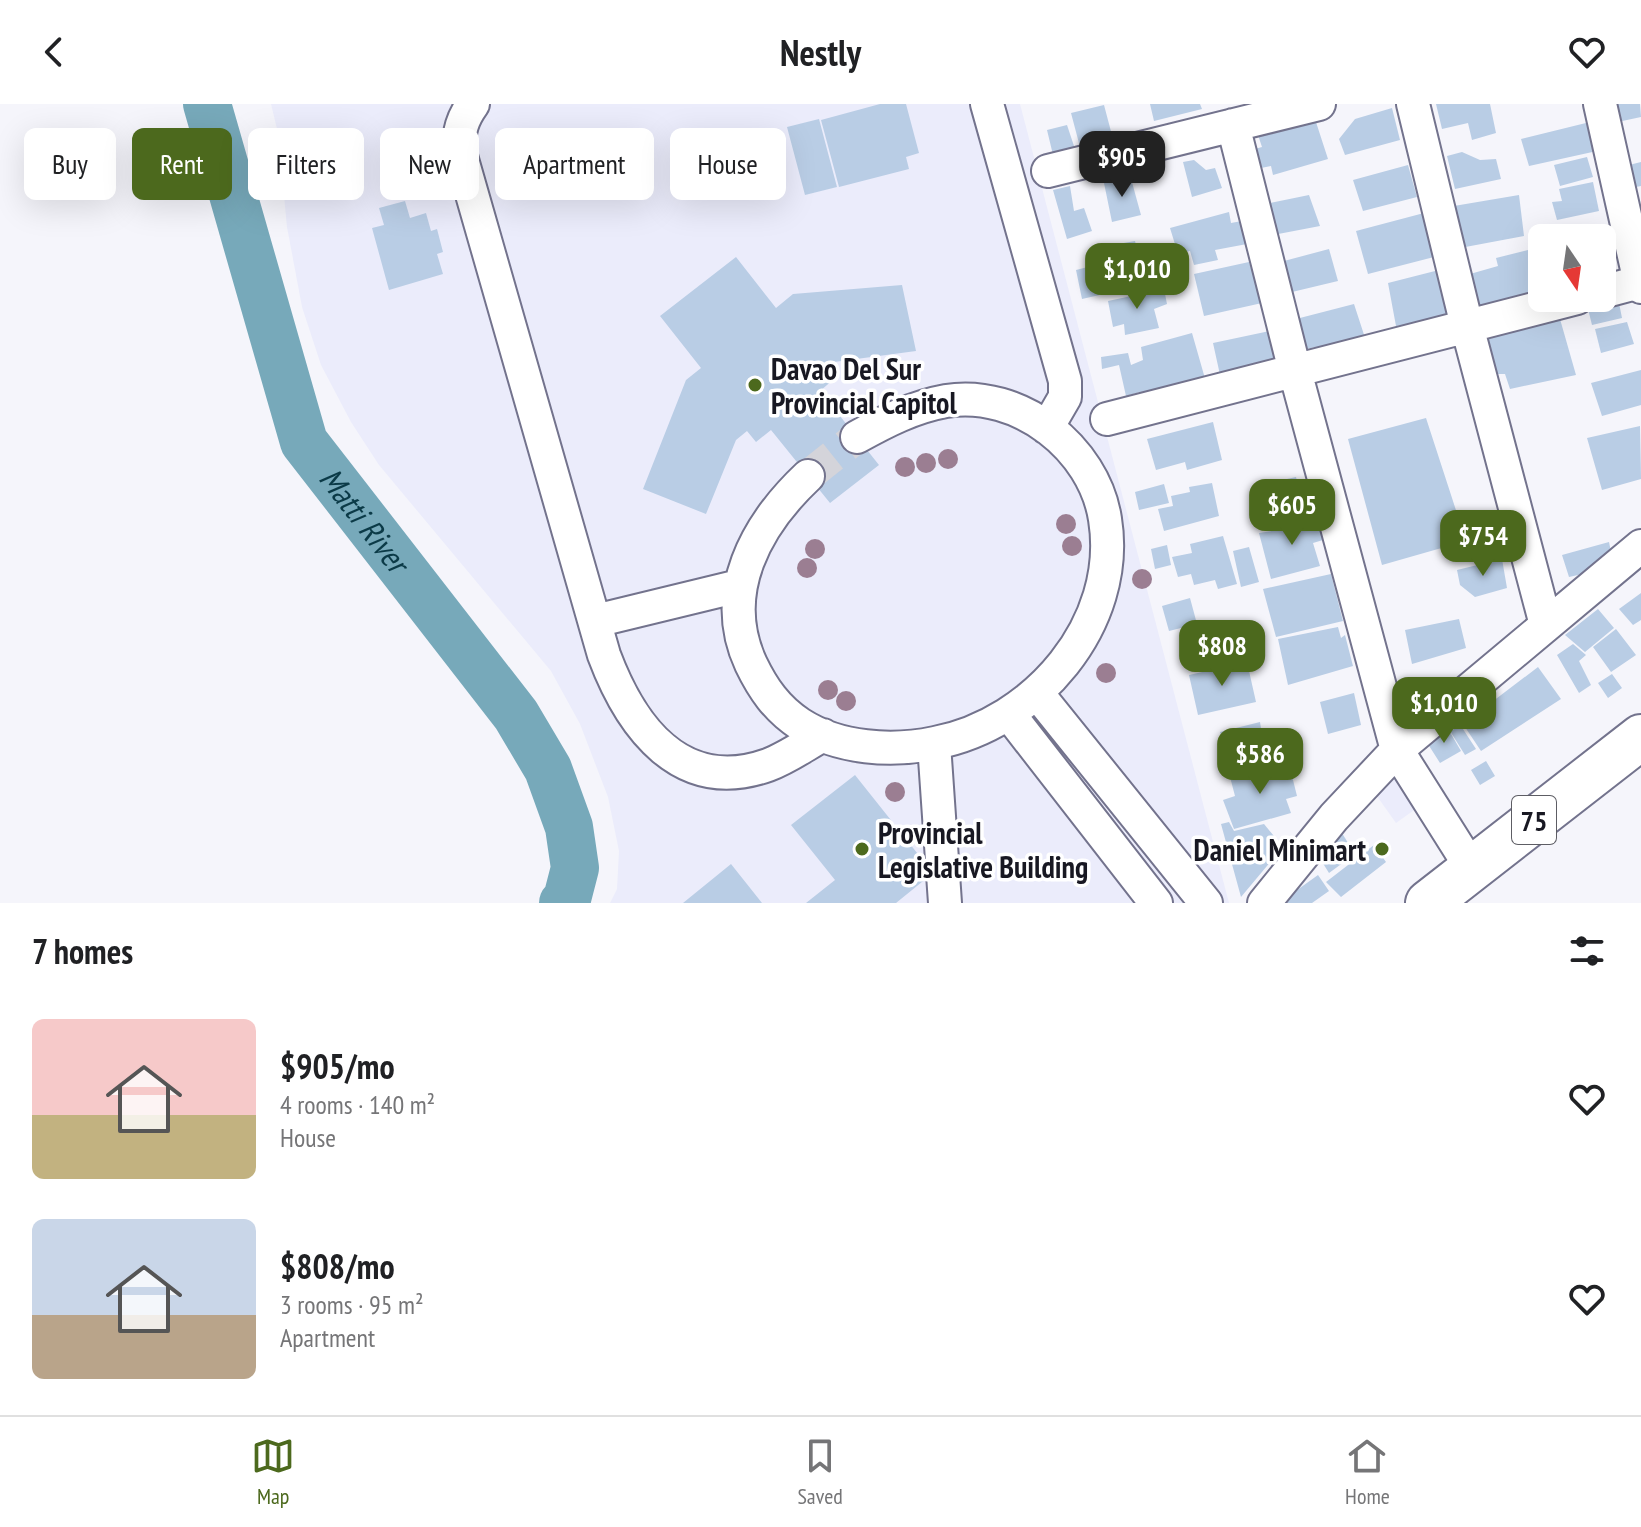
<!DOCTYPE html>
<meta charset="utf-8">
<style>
:root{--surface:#fff;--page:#f2f2f2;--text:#202124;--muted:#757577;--line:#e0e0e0;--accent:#4c691d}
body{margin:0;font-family:"PT Sans Narrow",sans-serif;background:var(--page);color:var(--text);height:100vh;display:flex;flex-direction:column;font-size:30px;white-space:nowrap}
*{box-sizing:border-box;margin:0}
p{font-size:26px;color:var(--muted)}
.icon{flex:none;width:44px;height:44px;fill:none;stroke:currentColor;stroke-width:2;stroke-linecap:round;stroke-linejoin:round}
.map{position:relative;height:799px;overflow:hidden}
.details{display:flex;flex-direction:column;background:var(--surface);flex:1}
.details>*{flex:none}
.top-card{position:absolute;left:24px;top:24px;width:800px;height:72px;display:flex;gap:16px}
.needle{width:52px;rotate:167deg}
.tools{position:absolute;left:1528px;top:120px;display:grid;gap:16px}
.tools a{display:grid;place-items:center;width:88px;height:88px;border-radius:12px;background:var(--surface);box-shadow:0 8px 32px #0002;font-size:40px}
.price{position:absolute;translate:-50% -68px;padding:0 18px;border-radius:16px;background:var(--accent);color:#fff;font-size:26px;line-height:52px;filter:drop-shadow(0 2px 4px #0008)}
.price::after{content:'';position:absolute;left:50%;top:48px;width:24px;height:18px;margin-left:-12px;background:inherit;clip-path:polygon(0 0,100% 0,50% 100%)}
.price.on{background:#222;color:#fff}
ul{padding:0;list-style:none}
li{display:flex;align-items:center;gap:24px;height:200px;padding:0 32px}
li span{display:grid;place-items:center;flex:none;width:224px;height:160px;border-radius:12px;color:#555}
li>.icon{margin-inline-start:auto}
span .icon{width:96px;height:96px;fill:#fffc;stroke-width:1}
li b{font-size:34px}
h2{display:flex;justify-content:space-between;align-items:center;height:96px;padding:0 32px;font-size:34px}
.chip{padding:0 28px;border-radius:12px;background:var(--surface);box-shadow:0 8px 32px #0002;font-size:28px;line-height:72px}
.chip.on{background:var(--accent);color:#fff}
header{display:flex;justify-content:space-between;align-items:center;height:104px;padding:0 32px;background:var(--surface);font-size:36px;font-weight:600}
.menu{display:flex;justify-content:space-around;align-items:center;height:112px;border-top:2px solid var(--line);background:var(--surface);font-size:22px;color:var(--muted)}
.menu a{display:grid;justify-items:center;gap:4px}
.menu .on{color:var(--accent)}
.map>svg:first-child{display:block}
</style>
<header><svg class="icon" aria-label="back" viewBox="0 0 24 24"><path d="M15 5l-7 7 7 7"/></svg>Nestly<svg class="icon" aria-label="heart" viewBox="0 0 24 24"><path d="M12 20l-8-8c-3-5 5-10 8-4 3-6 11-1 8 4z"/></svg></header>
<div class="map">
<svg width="1641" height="799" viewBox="0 0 1641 799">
<rect width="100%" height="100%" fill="#f5f5fb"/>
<path fill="#ebecfb" d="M271,0h749l209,799h-619l7,-14 2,-38 -11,-54 -28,-73 -29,-53 -172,-206 -28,-43 -30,-57 -19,-58 -15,-80 -9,-94z
M1389,666l28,38 -21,15 -27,-38z"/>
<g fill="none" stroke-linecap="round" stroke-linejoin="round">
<path stroke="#77a9ba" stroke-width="48" id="s1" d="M207,0l97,338 212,273 32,54 21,58 6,41 -8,31 -4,4"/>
</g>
<path fill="#b9cde5" d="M880,0h26l13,49 -13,4 3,12 -70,18 -18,-67z
M1150,0h50l2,5 -48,12z
M1436,0h54l6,29 -24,7 -4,-17 -26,6z
M1608,0h32l1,13 -28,6z
M1104,1l9,34 -33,8 -9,-34z
M1392,4l8,32 -55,15 -6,-16 16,-20z
M819,15l18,68 -32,8 -18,-68z
M1315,15l13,40 -55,16 -2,-9 -15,3 -5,-19 11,-3 -5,-15z
M1590,18l7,29 -68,15 -8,-27z
M1067,21l9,27 -22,7 -7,-29z
M1462,48l18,8 16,-1 5,20 -46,10 -8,-33z
M1587,53l6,20 -33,9 -6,-21z
M1194,56l12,10 9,-2 7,20 -30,9 -9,-35z
M1641,58v24l-15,3 -5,-22z
M1408,61l9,32 -54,14 -10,-31z
M1130,71l11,40 -29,7 -8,-39z
M1593,78l6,29 -42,9 -5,-18 10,-1 -3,-12z
M1070,82l4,25 10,-3 8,23 -25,8 -14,-49z
M1309,91l11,31 -47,9 -8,-31z
M1519,91l5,41 -64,12 -12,-41z
M405,97l5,17 16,-5 5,18 6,-2 6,23 -6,2 6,20 -54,16 -17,-62 12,-3 -5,-17z
M1229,108l2,11 11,-2 5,23 -32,6 3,10 -24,5 -4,-14 -12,3 -8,-26z
M1424,109l10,44 -66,17 -12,-43z
M1135,137l7,27 -21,4 5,17 -44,10 -6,-29 35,-9 -4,-15z
M1540,143l2,51 -61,20 -11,-44 28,-8 -2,-8z
M1329,145l9,32 -46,11 -8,-31z
M736,153l40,51 17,-14 109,-9 14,66 -82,11 -8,7 8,10 -14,12 59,74 -49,38 -59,-73 -15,12 -9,-11 -11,9 -30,74 -63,-25 43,-109 15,-12 -41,-52z
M1249,158l13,41 -58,13 -10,-42z
M1439,166l15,56 -40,9 -3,-11 -15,2 -8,-43z
M1164,185l3,15 -13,5 5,19 -34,7 -1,-11 -11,3 -5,-26z
M1619,199l3,15 -30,7 -4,-16z
M1354,200l14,43 -49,14 -4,-14 -13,3 -6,-31z
M1560,215l16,56 -66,14 -5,-15h-14l-10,-36z
M1627,218l7,22 -33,9 -6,-24z
M1274,226l10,39 -62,15 -9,-41z
M1192,229l16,56 -64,16 -4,-13 -14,4 -7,-31 -17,4 -1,-12 27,-4 3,12 12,-5 -2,-13z
M1641,266v35l-39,11 -11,-33z
M1426,314l40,123 -84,24 -34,-126z
M1213,318l9,38 -35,10 -2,-8 -29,8 -9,-31z
M1640,322l1,53 -39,11 -15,-52z
M1296,373l6,24 -43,11 -8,-25z
M1212,379l7,33 -55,15 -6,-22 15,-3 -2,-10 19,-4 -1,-5z
M1164,380l5,19 -30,7 -4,-18z
M1315,407l8,29 -10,3 7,23 -49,13 -12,-46 44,-7 -4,-11z
M1223,432l14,48 -19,5 -3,-9 -21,5 -3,-11 -13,3 -6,-20 20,-4 -2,-9z
M1609,438l5,25 -45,10 -7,-22z
M1167,441l4,20 -16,4 -4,-20z
M1249,443l10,35 -18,5 -8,-36z
M1502,455l5,29 -32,9 -15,-12 -3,-15z
M1331,470l12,47 -67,16 -13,-48z
M1641,489v27l-8,5 -14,-16z
M1190,494l7,26 -28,7 -7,-25z
M1598,505l16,19 -29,24 -20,-17z
M1459,515l7,29 -54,16 -7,-34z
M1338,523l3,11 4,-3 8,31 -65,19 -10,-46z
M1262,524l2,11 -42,10 -4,-11z
M1616,525l20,26 -25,17 -18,-25z
M1573,540l13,11 -7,6 12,24 -12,8 -22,-38z
M1247,558l9,40 -58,13 -9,-40z
M1538,563l23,32 -80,52 -18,-27z
M1612,570l10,14 -14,10 -10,-15z
M1354,589l7,32 -33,9 -8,-32z
M1260,618l2,13 15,-4 5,19 -21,7 -2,-7 -29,9 -10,-27z
M1461,622l15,23 -11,6 -15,-24z
M1447,623l14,24 -21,12 -14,-22z
M1486,657l9,15 -15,9 -9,-15z
M1289,660l8,32 -11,3 5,14 -57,16 -11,-29 12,-4 -5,-19z
M855,671l78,98 -37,30h-90l29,-23 -44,-55z
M1229,718l5,9 30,-7 19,23 -42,50 -20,-73z
M1340,726l15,24 -26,19 -15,-24z
M1374,741l12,17 -45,35 -15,-15z
M731,760l31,39h-79z
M1318,771l11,16 -17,12h-33z"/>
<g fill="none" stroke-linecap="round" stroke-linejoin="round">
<path stroke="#d4d4da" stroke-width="32" stroke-dasharray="32 16" stroke-linecap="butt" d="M808,372l49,-39"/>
<g stroke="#73738d" stroke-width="36">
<path id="minor" d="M473,0c-11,15 -14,27 -14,45l145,506c27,72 77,141 164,110 19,-7 37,-20 55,-30
M987,0l78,277v16l-18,31
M1413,0l54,222 79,299
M1600,0l41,183
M1233,21l62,246 102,379 75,119
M1048,67l271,-67
M1602,188l38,-10
M1107,315l470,-121
M808,372c-52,49 -90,117 -57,188 12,25 26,45 49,60 39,25 92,28 135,19 100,-19 187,-119 170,-224 -11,-71 -86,-130 -159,-118 -33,6 -60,20 -89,36
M595,517l144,-35
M1037,589l169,210
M1009,610l147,189
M934,640l11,159
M1264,799l70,-86 63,-67 244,-204"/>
</g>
<g stroke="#73738d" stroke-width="48">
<path id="highway" d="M1428,799l213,-166"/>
</g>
<use href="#minor" stroke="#fff" stroke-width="32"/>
<use href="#highway" stroke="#fff" stroke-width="44"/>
</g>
<g fill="#9b7e92">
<circle cx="948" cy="355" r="10"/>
<circle cx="926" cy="359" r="10"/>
<circle cx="905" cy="363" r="10"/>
<circle cx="1066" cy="420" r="10"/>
<circle cx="1072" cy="442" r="10"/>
<circle cx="815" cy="445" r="10"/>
<circle cx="807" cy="464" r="10"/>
<circle cx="1142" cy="475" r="10"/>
<circle cx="1106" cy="569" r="10"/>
<circle cx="828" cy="586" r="10"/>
<circle cx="846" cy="597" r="10"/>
<circle cx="895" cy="688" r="10"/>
</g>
<g fill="#4c691d" stroke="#fff" stroke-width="3">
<circle cx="755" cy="281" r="8"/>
<circle cx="862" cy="745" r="8"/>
<circle cx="1382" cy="745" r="8"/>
</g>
<g text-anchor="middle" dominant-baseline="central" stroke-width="7" stroke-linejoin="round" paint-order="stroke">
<rect fill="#fff" stroke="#5d5d64" stroke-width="2" x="1512" y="692" width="44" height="48" rx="6"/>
<g font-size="28" font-weight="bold" fill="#181822">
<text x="1534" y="716">75</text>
</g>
<g font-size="30" font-weight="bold" fill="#181822" stroke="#fff" text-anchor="start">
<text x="771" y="264">Davao Del Sur<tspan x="771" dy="34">Provincial Capitol</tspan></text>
<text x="878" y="728">Provincial<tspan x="878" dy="34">Legislative Building</tspan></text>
<text x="1366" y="745" text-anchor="end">Daniel Minimart</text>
</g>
<g font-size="32" font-style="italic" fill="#0b3a47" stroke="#fff">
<text stroke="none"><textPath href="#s1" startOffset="450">Matti River</textPath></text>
</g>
</g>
</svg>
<div class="tools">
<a><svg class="needle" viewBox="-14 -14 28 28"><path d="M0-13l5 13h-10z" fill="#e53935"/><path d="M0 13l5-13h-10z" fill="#757577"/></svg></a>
</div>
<b class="price on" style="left:1122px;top:95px">$905</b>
<b class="price" style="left:1137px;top:207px">$1,010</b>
<b class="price" style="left:1292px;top:443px">$605</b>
<b class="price" style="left:1483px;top:474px">$754</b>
<b class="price" style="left:1222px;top:584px">$808</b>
<b class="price" style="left:1444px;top:641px">$1,010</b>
<b class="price" style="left:1260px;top:692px">$586</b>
<div class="top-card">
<a class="chip">Buy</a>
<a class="chip on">Rent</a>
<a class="chip">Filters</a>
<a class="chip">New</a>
<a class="chip">Apartment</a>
<a class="chip">House</a>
</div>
</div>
<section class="details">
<h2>7 homes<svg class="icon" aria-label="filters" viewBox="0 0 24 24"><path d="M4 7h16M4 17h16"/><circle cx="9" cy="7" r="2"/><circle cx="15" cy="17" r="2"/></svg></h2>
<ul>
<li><span style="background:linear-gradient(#f6c9c9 60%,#c2b280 0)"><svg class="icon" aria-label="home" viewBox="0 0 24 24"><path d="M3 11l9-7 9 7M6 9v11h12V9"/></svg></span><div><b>$905/mo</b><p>4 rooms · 140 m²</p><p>House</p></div><svg class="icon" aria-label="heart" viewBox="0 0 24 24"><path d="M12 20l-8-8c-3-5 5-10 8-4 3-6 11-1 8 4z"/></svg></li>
<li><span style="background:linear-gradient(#c9d6e8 60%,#b9a48a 0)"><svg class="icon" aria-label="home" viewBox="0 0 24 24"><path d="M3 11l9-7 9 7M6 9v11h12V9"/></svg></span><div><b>$808/mo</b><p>3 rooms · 95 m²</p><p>Apartment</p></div><svg class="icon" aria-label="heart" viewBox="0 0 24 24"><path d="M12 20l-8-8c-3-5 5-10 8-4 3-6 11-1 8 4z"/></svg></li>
</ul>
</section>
<nav class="menu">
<a class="on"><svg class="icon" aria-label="map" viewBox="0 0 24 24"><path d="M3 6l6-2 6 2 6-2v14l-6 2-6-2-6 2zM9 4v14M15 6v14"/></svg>Map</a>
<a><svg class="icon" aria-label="saved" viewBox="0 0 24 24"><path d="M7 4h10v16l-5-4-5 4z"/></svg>Saved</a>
<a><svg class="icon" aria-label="home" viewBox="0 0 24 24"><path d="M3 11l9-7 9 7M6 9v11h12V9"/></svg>Home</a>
</nav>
